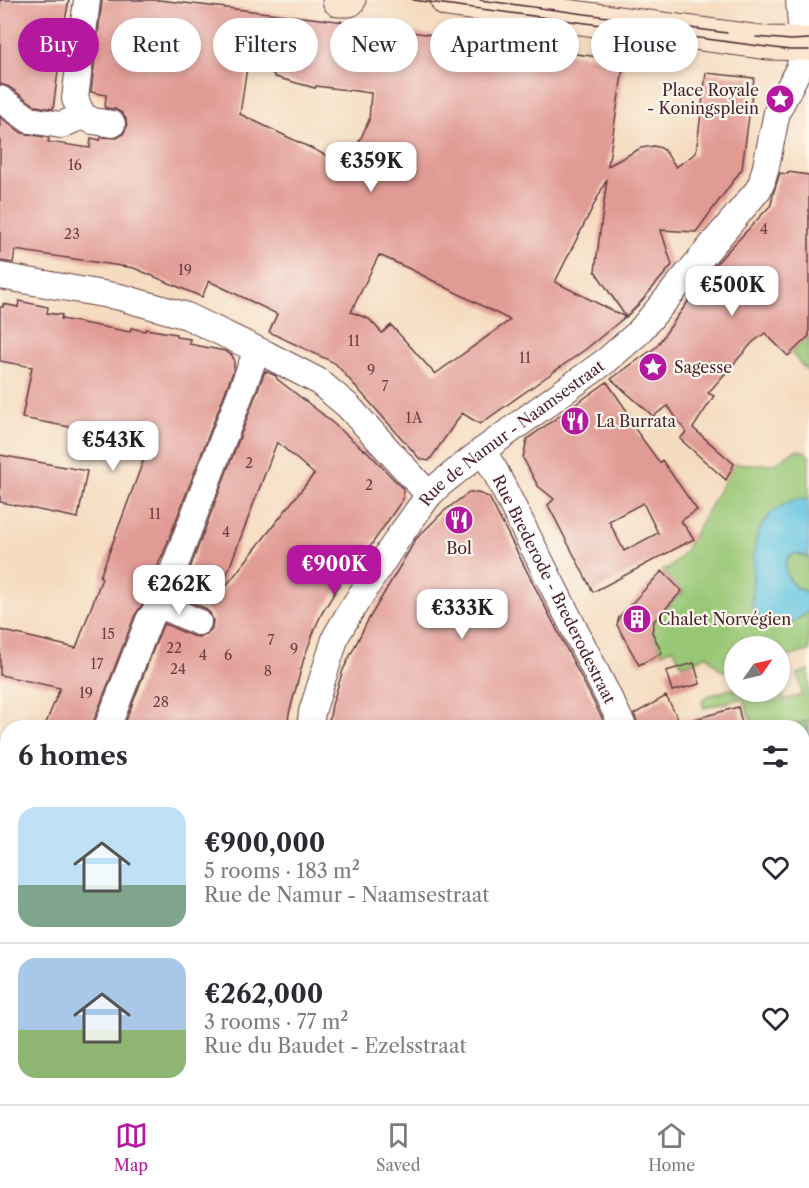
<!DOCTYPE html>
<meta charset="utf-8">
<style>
:root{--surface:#fff;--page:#f2f2f3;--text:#2b2b33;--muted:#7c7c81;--line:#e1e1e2;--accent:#b5179e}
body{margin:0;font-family:"Libre Caslon Text",serif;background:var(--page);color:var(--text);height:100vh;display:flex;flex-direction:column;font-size:22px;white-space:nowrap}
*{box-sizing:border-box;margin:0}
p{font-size:20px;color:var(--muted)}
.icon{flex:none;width:33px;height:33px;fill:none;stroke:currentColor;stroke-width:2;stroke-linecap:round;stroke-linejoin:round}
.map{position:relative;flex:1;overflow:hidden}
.side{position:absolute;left:0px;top:720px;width:810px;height:384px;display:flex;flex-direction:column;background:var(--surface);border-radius:24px 24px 0 0;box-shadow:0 3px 9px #0003}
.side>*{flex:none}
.guide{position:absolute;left:18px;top:18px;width:774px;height:54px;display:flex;gap:12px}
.needle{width:39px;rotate:56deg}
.fabs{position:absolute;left:724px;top:636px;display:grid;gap:12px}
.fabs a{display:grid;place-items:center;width:66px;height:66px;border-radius:50%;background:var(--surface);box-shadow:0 3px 9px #0003;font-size:30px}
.price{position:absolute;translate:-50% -51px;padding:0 14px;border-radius:12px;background:#fff;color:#222;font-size:20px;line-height:39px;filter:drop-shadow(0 2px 3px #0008)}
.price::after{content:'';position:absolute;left:50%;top:36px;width:18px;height:14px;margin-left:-9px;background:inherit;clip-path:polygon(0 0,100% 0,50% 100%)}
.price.active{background:var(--accent);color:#fff}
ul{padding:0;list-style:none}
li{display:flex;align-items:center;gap:18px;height:150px;padding:0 18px}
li+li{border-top:2px solid var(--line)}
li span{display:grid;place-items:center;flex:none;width:168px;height:120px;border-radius:18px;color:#555}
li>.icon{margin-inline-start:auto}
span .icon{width:72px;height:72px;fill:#fffc;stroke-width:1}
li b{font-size:26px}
h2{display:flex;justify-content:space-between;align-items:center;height:72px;padding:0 18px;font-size:26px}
.tag{padding:0 21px;border-radius:27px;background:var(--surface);box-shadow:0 3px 9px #0003;font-size:21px;line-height:54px}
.tag.active{background:var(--accent);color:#fff}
.tab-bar{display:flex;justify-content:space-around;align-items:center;height:84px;border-top:2px solid var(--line);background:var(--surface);font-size:16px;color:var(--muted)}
.tab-bar a{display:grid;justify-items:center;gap:3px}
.tab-bar .active{color:var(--accent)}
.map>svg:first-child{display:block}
</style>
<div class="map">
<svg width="809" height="1104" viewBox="0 0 809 1104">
<rect width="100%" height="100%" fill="#fbf7ec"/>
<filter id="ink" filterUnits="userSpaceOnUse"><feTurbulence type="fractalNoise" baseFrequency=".0167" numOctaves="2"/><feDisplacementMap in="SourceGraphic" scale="12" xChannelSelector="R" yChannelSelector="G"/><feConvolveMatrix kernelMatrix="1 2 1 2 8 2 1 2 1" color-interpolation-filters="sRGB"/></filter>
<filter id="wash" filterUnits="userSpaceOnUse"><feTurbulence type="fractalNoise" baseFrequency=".008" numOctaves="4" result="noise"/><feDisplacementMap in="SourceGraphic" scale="24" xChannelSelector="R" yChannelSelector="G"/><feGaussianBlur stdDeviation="1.35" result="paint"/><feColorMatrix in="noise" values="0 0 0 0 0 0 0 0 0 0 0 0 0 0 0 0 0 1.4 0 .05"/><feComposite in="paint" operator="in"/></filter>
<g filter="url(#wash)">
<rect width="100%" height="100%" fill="#f5dbbf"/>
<path fill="#98c775" stroke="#717350" stroke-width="1.5" d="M809,336v37l-18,-20z
M795,450l9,1 5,5v44l-10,-1 -9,2 -33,38 -3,16 -2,47 2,7 8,11 32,2 15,-11v40l-29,8v-13h-45v25c-17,4 -18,-6 -28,-16l-11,6 -14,4 -9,-17 -11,5 -10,-21 2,-11 25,-26h1l3,-3 -21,-21 4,-3 2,2 16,-18 50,-88h40z
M795,553l14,5v34c-18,-1 -36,-32 -14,-39z
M809,670v95l-6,2 -1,-39 -48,-1 -2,-7 -4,-6 -5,-16 -39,10 -2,-5 2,-5 3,-2 28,-8v4h45v-5l4,13 18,-5 -4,-21z
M809,781v96l-6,1v-95z
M809,890v145l-7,-12 1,-19 3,-3 -4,-12v-97z"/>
<path fill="#7aac66" stroke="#626648" stroke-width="1.5" d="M809,720v32l-6,1 -1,-25 -16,-1z
M809,811v66l-6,1v-64z
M809,890v95l-2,-1 -4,-15v-77z"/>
<path fill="#63c5e1" stroke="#567286" stroke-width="1.5" d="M799,499l10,1v58c-33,-19 -29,33 0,34v19c-15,11 -31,25 -49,8 -4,-4 -7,-11 -8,-17 0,-10 1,-22 1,-32 1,-15 1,-32 9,-45 8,-13 22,-23 37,-26z"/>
<g id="blocks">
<path fill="#e19b95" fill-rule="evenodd" d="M0,0h69l-4,20 -12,89 -17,-3 -27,-19 -9,-3z
M102,0h57l178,21 115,17v-2l56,7v2l106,14 10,3 -16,104 33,-18 13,-2 7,2 4,3 11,16 20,-14 10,-80 48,5 -12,91 -46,63 -35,-2 11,35 -33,39 -13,13 -31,-46 12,-92 -52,103 70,35 -39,32 -106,75 -18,-11 -33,48 -9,-2 -85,-96 -66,-31 8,-18 -68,-33 -7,16 -68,-29 -119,-18 -2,13 -13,-2v-144l22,16 27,5 -1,4 42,6 1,-10 9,2 1,-3 16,1 6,-4 4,-7 -1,-8 -4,-6 -7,-4 -10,-1 1,-13 -15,-3zM251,41l24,36 40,11 1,-2 55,7 -2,27 -8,18 -15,27 -106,-51zM379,255l31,14 100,51 -75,54 -44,-49 -9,8 -13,-14 -18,-7z
M788,172l21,3v161l-21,20 -23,-23 -13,10 -44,50 6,3 -21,32 41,36 -8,16 -46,-41 6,-7 -18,-26 -15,10 -42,-37 45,-32 55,-78 60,-64 2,-11 7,-21 8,1z
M19,301l29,6 -1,6 15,2 -1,4 69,13 1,-4 14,3 1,-2 30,5v3l14,2 -1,5 36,7 7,4 2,5v9l-72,188v-2l-17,46 -10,14 -42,108 -1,5h-48l16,-40 -60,-13v-45l76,18 26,-70 -2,-1 48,-129 -36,-13 -90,-17 10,-51 -32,-6v-54h3v-3l15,3z
M265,371l11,5 1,3 44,34 43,37 1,-1 38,40v10l-45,65 -4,-3 -32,52 -6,13 -12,32 -15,56 -2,14h-164l39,-101 3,-3 27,12 7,1 8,-3 5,-6 1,-8 -3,-7 -6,-5 -25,-11zM277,442l37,32 -95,121z
M607,382l31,45 -3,2 25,34 2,-3 35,50 -16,11 13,18 -101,53 -45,-87 6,-6 -16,-13 -15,-28 4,-19zM643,503l15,30 -34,18 -15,-30z
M0,455l87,16 -9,47 -78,-16z
M468,493h10l11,4 118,231h-279l4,-23 11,-35 24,-48 49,-83 27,-27z
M662,571l20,20 -28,30 -2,11 10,21 -23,12 -22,-40 2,-8z
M694,663l6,21 -28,7 -6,-20z
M666,696l17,32h-44l-5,-14z
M738,707l5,21h-58l-1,-6z"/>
</g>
</g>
<g filter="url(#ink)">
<use href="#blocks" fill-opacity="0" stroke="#643b41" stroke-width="1.5"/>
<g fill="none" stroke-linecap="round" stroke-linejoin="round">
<g stroke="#643b41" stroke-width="28">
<g id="street">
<path d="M87,0l-12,99 8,17 10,5 19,3"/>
<path d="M0,99l30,21 31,5 22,-9"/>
<path d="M765,171l12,-59 23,-46 3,-16 -4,-50"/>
<path d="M0,276l120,21 67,19 79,38 52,27 30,25 81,89"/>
<path id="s1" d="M482,451l12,18 130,259"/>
<path d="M160,605l38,17"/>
<path d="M107,728l42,-108 11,-15 97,-255"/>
<path id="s2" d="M310,728l2,-16 24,-76 14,-24 48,-74 31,-43 10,-10 43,-34 125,-91 31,-27 120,-143 4,-8 2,-9"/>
<path d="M0,1006l8,-19"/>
<path d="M802,1068l7,12"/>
<path d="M526,1096l24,8"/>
<path d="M234,1104l3,-8"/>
</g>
</g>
<g stroke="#643b41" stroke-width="35">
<path id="secondary" d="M339,0h10
M447,0l321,43 41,1"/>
</g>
<use href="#street" stroke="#fff" stroke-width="26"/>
<use href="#secondary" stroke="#fbe5cf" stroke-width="33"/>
<path stroke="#4a1f2b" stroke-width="1.5" d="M413,0l354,47 23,3h19
M480,0l247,33
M756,37l35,3 18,-1"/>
</g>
</g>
<defs>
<g id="sight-disc" transform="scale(1.5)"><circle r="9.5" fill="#b5179e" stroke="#fbf7ec"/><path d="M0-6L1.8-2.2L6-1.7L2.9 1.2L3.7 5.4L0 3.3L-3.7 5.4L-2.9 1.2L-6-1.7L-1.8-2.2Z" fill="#fff"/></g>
<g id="restaurant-disc" transform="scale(1.5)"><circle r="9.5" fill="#b5179e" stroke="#fbf7ec"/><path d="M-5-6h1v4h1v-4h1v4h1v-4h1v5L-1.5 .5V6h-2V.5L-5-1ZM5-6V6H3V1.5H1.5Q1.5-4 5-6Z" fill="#fff"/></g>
<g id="building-disc" transform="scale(1.5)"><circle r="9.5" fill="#b5179e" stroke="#fbf7ec"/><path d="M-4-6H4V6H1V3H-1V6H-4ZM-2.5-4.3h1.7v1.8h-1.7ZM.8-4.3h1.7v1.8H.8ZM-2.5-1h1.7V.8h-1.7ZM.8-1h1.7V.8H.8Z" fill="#fff"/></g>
</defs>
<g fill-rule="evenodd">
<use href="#sight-disc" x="780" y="99"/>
<use href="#sight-disc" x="653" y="367"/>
<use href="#restaurant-disc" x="575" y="421"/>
<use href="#restaurant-disc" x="459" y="520"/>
<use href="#building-disc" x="637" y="619"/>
</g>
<g text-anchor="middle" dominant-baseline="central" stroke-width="4.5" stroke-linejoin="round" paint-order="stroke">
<g font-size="14" fill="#703e46">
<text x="75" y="165">16</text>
<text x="764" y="229">4</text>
<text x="72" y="234">23</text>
<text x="185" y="270">19</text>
<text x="354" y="341">11</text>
<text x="525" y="358">11</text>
<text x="371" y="370">9</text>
<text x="385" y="386">7</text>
<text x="414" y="418">1A</text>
<text x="249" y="463">2</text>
<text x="369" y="485">2</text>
<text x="155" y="514">11</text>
<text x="226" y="532">4</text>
<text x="108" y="634">15</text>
<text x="271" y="640">7</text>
<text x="174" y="648">22</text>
<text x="294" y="649">9</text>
<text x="203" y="655">4</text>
<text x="228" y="655">6</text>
<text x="97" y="664">17</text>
<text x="178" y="669">24</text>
<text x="268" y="671">8</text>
<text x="86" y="693">19</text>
<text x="161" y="702">28</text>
</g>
<g font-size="16" fill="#4a1f2b" stroke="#fbf7ec" text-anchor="start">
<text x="759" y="90" text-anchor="end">Place Royale<tspan x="759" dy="18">- Koningsplein</tspan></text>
<text x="674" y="367">Sagesse</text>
<text x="596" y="421">La Burrata</text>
<text x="459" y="548" text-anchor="middle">Bol</text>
<text x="658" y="619">Chalet Norvégien</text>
</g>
<g font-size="16" fill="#4a1f2b" stroke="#fbf7ec">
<text stroke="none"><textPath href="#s2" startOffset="368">Rue de Namur - Naamsestraat</textPath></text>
<text stroke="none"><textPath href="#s1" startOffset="156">Rue Brederode - Brederodestraat</textPath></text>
</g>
</g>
</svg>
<div class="fabs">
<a><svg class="needle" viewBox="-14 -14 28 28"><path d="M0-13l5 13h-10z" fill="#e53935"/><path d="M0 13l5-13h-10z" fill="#7c7c81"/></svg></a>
</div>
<b class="price" style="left:371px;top:193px">€359K</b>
<b class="price" style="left:732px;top:317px">€500K</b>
<b class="price" style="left:113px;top:472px">€543K</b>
<b class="price active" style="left:334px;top:596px">€900K</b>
<b class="price" style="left:179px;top:616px">€262K</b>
<b class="price" style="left:462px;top:640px">€333K</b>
<div class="guide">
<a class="tag active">Buy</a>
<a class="tag">Rent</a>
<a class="tag">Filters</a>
<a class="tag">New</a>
<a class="tag">Apartment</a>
<a class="tag">House</a>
</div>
<section class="side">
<h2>6 homes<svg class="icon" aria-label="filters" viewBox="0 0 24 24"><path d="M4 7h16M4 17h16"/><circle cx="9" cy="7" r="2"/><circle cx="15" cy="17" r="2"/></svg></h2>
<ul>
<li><span style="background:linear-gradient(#bfe0f5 65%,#7fa58c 0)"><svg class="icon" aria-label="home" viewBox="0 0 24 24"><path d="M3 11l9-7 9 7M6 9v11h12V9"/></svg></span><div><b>€900,000</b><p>5 rooms · 183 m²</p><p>Rue de Namur - Naamsestraat</p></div><svg class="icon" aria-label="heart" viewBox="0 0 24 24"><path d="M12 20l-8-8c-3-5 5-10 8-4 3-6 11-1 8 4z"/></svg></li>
<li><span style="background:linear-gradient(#a9c7e8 60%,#8fb573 0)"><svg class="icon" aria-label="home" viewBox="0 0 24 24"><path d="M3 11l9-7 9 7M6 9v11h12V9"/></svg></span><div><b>€262,000</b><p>3 rooms · 77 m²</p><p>Rue du Baudet - Ezelsstraat</p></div><svg class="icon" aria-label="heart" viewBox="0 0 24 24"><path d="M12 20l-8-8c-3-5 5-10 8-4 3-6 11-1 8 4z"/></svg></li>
</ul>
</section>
</div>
<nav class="tab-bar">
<a class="active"><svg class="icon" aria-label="map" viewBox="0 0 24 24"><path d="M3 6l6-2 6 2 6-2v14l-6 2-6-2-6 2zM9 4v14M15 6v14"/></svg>Map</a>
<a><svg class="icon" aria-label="saved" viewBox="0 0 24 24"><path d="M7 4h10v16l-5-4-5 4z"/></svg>Saved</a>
<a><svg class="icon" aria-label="home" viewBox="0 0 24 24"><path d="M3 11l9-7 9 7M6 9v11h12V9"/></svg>Home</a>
</nav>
